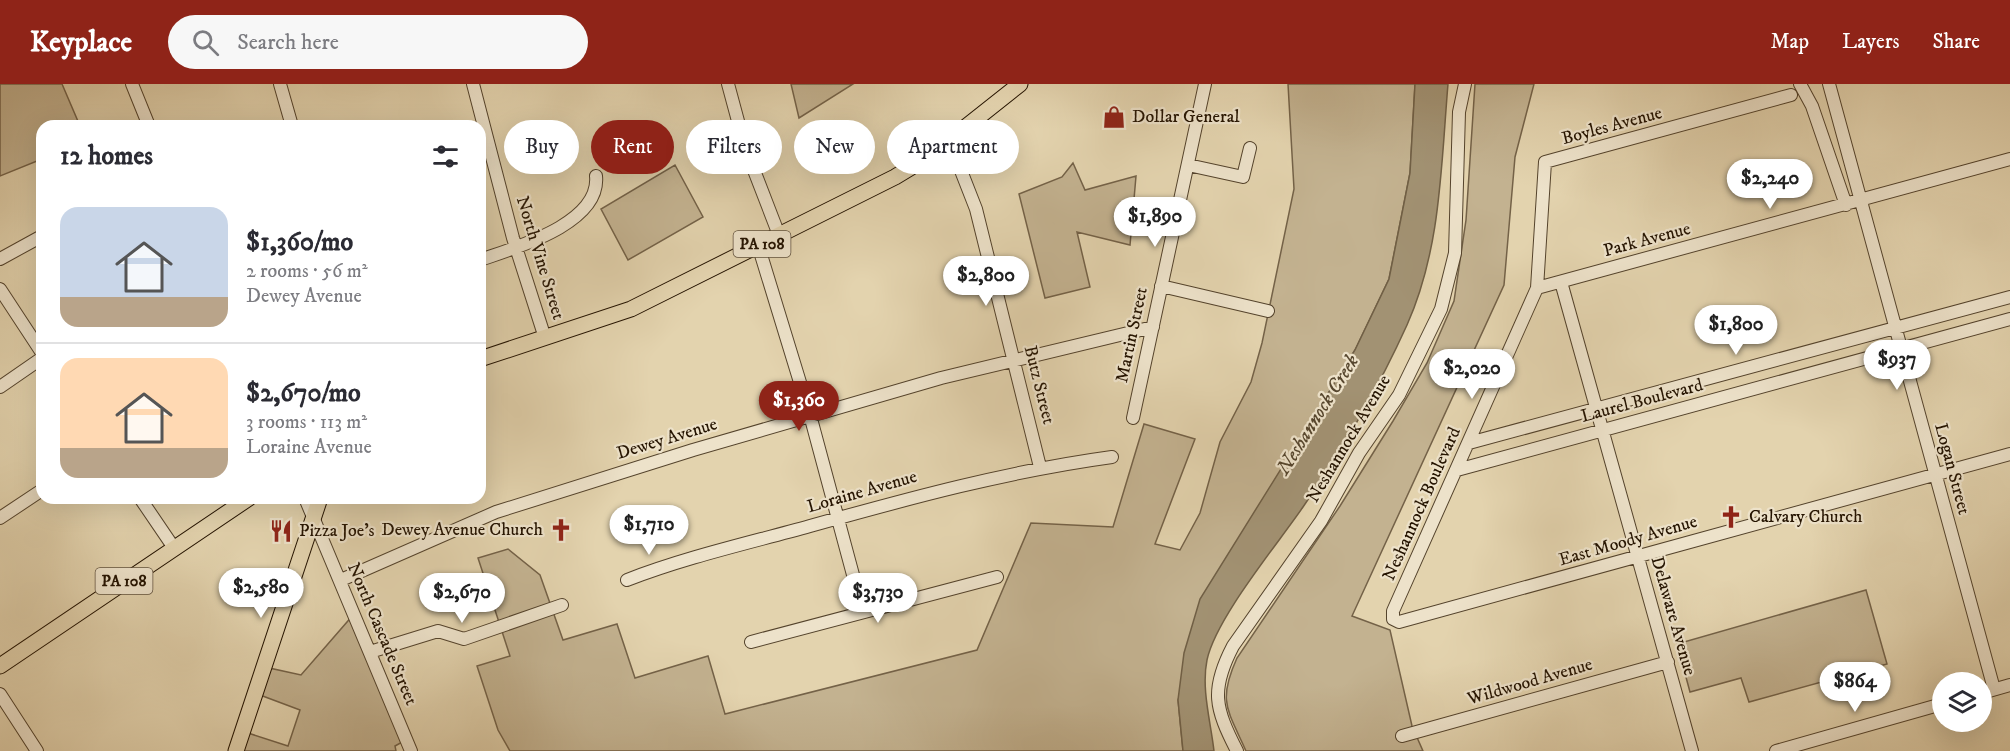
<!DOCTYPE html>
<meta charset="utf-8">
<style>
:root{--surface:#fff;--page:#f7f7f7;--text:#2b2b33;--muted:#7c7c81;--line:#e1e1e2;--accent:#8f2418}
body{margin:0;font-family:"IM FELL DW Pica",serif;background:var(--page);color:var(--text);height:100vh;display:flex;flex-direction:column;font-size:22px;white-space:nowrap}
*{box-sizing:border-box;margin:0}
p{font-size:20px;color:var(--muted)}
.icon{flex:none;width:33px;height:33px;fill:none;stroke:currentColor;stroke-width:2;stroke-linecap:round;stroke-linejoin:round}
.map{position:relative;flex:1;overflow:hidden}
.sheet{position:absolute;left:36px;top:36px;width:450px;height:384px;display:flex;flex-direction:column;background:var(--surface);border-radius:18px;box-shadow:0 6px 24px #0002}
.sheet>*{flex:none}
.banner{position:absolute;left:504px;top:36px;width:570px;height:54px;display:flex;gap:12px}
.controls{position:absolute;left:1932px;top:588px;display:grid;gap:12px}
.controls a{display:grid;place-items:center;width:60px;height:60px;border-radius:50%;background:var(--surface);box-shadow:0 6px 24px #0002;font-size:30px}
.price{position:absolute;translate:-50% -51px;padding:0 14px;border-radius:21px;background:#fff;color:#222;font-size:20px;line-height:39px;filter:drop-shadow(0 2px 3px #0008)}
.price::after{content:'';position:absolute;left:50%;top:36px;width:18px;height:14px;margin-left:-9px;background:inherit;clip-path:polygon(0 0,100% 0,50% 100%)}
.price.current{background:var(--accent);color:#fff}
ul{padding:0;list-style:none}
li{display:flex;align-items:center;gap:18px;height:150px;padding:0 24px}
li+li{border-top:2px solid var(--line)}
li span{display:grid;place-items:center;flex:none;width:168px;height:120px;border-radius:18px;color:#555}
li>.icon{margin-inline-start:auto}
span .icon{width:72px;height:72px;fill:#fffc;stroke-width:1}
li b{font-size:26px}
h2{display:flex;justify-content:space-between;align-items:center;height:72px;padding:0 24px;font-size:26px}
.chip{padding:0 21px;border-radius:27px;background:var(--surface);box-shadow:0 6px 24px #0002;font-size:21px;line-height:54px}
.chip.current{background:var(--accent);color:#fff}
header{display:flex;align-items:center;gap:36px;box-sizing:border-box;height:84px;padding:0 30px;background:var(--accent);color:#fff}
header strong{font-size:28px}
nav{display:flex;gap:33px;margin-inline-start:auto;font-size:21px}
.search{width:420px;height:54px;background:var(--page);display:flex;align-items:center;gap:15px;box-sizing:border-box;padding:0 21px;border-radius:33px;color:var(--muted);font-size:22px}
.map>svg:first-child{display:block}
</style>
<header>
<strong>Keyplace</strong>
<div class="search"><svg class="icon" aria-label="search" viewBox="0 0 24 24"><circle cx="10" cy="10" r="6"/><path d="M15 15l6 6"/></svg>Search here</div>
<nav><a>Map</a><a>Layers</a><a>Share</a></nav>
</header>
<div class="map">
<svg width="2010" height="667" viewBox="0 0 2010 667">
<rect width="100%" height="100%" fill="#e3d3ae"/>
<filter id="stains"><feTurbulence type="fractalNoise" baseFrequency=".00333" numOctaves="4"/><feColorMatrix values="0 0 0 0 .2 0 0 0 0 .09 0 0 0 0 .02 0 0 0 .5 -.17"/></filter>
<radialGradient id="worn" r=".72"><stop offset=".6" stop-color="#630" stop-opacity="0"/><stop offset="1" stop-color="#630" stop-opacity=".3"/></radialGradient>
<path fill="#c3b290" stroke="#746248" stroke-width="1.5" d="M0,0h62l18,42h-38v33l-42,17z
M791,0h62l-54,34z
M1288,0h127l-5,89 -21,106 -34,71 -69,113 -108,237 5,51h-673l-12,-21 -21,-64 33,-10 -32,-98 30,-9 32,26 23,65 54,-16 18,54 73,-22 17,58 252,-64 54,-127 82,4 31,-103 51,15 -40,105 25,6 20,-37 20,-71 31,-60 11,-39 32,-154z
M1475,0h59l-19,73 -11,128 -152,331 38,14 22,96 11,25h-177c-18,-41 -29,-49 -9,-93l103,-152 53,-85 34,-58 27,-62 12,-81z
M1073,79l12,27 51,-14 -6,69 -53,-13 13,55 -45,11 -26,-104 43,-17z
M675,81l28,52 -75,43 -27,-51z
M1866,506l21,74 -138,38 -8,-24 -51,14 -13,-48z
M354,530l52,126 -11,6 1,5h-153l5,-18 40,13 12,-36 -40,-15 9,-27 32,7z"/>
<path fill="#a29273" stroke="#705f45" stroke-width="1.5" d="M1415,0h33c-7,82 -7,165 -41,241 -29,64 -64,124 -104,182 -26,38 -87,111 -96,153 -6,29 4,63 7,91h-31l-5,-51 6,-47 16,-54 155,-249 34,-71 21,-106z"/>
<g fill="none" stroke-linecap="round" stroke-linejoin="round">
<g stroke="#54432c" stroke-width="14">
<path id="minor" d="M132,0l17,42
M280,0l12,42
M473,0l40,154 32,100
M728,0l17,63 34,88
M1800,0l12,22 34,99
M1829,0l165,605
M1791,11l-246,67 -8,126 -144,323v8l6,3 611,-168
M949,56l27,69 64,258
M1188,81l55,12 7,-29
M758,161l52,170 53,197
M0,175l42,-23
M480,176c34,-12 121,-36 116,-84
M1561,198l131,469
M1161,202l107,25
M1537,204l473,-129
M0,205l42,64
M0,303l42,-29
M1133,334l72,-334
M1469,359l541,-146
M1457,386l553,-151
M140,414l34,50
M305,414l106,253
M0,434l42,-28
M341,496l155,-68 197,-62 248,-72 212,-51
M627,496c59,-23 122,-37 183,-54 100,-28 199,-55 302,-69
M751,558l246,-65
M370,568l68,-21 26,8 98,-34
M1982,609l28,-8
M0,610l37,57
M1402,652l266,-74
M1237,667c-22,-43 -27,-61 -4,-105l88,-125 38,-68 40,-58 42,-86 14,-56 4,-141 6,-28
M1776,667l166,-47"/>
</g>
<g stroke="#241300" stroke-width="17">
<path id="major" d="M480,275l151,-50 264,-132 33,-20 92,-73
M0,582l249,-168
M236,667l84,-253"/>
</g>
<use href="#minor" stroke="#ede2ca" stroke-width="12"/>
<use href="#major" stroke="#e3d3ae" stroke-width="15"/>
</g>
<defs>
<g id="shop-bare" transform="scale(1.8)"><path d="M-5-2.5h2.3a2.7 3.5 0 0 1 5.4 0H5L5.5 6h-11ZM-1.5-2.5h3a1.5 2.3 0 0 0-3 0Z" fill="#8f2418" stroke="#ede2ca" stroke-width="2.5" paint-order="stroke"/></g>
<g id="church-bare" transform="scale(1.8)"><path d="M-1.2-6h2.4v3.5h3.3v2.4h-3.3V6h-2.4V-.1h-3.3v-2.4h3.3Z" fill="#8f2418" stroke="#ede2ca" stroke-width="2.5" paint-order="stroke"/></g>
<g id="restaurant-bare" transform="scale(1.8)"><path d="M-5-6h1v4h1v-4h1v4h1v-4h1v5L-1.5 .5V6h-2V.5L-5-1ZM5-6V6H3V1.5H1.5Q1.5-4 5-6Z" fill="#8f2418" stroke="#ede2ca" stroke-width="2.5" paint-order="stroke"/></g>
</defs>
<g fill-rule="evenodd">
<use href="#shop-bare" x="1114" y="33"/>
<use href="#church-bare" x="1731" y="433"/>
<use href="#church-bare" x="561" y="446"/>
<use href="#restaurant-bare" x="281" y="447"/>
</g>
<g text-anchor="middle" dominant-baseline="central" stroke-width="4.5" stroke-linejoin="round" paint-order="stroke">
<g fill="#ede2ca" stroke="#60513d" stroke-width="1.5">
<rect x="733.5" y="147" width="57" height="26" rx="4.5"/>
<rect x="95.5" y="484" width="57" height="26" rx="4.5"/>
</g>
<g font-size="16" font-weight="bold" fill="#241300">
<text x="762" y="160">PA 108</text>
<text x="124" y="497">PA 108</text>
</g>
<g font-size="18" fill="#241300" stroke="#ede2ca" text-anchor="start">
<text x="1132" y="33">Dollar General</text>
<text x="1749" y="433">Calvary Church</text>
<text x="543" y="446" text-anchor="end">Dewey Avenue Church</text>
<text x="299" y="447">Pizza Joe's</text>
</g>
<g font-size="18" fill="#241300" stroke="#ede2ca">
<text transform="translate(1612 42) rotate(-15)">Boyles Avenue</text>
<text transform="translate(1647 156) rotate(-15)">Park Avenue</text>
<text transform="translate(540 174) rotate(73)">North Vine Street</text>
<text transform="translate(1132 251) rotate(-78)">Martin Street</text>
<text transform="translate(1039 301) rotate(76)">Butz Street</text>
<text transform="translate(1642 317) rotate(-15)">Laurel Boulevard</text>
<text transform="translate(667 355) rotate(-17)">Dewey Avenue</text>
<text transform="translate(1349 355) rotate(-59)">Neshannock Avenue</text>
<text transform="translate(1952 385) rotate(75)">Logan Street</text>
<text transform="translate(862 408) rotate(-16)">Loraine Avenue</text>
<text transform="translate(1422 420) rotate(-66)">Neshannock Boulevard</text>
<text transform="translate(1628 457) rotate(-16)">East Moody Avenue</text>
<text transform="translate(1673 532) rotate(74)">Delaware Avenue</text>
<text transform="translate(382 550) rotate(67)">North Cascade Street</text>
<text transform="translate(1530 598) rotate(-16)">Wildwood Avenue</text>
</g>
<g font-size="20" font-style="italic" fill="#56462e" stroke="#ede2ca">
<text transform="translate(1318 331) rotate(-58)">Neshannock Creek</text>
</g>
</g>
<rect width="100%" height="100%" filter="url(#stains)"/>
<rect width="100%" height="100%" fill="url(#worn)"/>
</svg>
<div class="controls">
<a><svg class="icon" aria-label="layers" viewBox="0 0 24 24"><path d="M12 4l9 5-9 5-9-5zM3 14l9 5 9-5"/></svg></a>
</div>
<b class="price" style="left:1770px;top:126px">$2,240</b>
<b class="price" style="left:1155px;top:164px">$1,890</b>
<b class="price" style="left:986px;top:223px">$2,800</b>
<b class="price" style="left:1736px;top:272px">$1,800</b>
<b class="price" style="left:1897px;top:307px">$937</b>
<b class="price" style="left:1472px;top:316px">$2,020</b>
<b class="price current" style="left:799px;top:348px">$1,360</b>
<b class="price" style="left:649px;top:472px">$1,710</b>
<b class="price" style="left:261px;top:535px">$2,580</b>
<b class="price" style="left:462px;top:540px">$2,670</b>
<b class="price" style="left:878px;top:540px">$3,730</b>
<b class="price" style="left:1855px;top:629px">$864</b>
<div class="banner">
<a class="chip">Buy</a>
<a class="chip current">Rent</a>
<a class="chip">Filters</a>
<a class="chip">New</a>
<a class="chip">Apartment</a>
</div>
<section class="sheet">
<h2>12 homes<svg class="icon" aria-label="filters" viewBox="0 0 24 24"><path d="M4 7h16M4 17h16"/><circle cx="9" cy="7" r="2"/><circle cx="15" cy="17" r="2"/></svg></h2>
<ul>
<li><span style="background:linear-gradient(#c9d6e8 75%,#b9a48a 0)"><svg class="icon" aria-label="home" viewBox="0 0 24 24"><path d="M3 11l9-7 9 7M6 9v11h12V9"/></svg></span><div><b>$1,360/mo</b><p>2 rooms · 56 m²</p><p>Dewey Avenue</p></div></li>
<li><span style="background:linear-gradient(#ffd9b3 75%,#b9a48a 0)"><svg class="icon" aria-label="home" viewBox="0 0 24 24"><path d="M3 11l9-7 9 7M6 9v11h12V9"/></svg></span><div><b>$2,670/mo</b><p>3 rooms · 113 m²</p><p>Loraine Avenue</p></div></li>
</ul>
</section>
</div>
